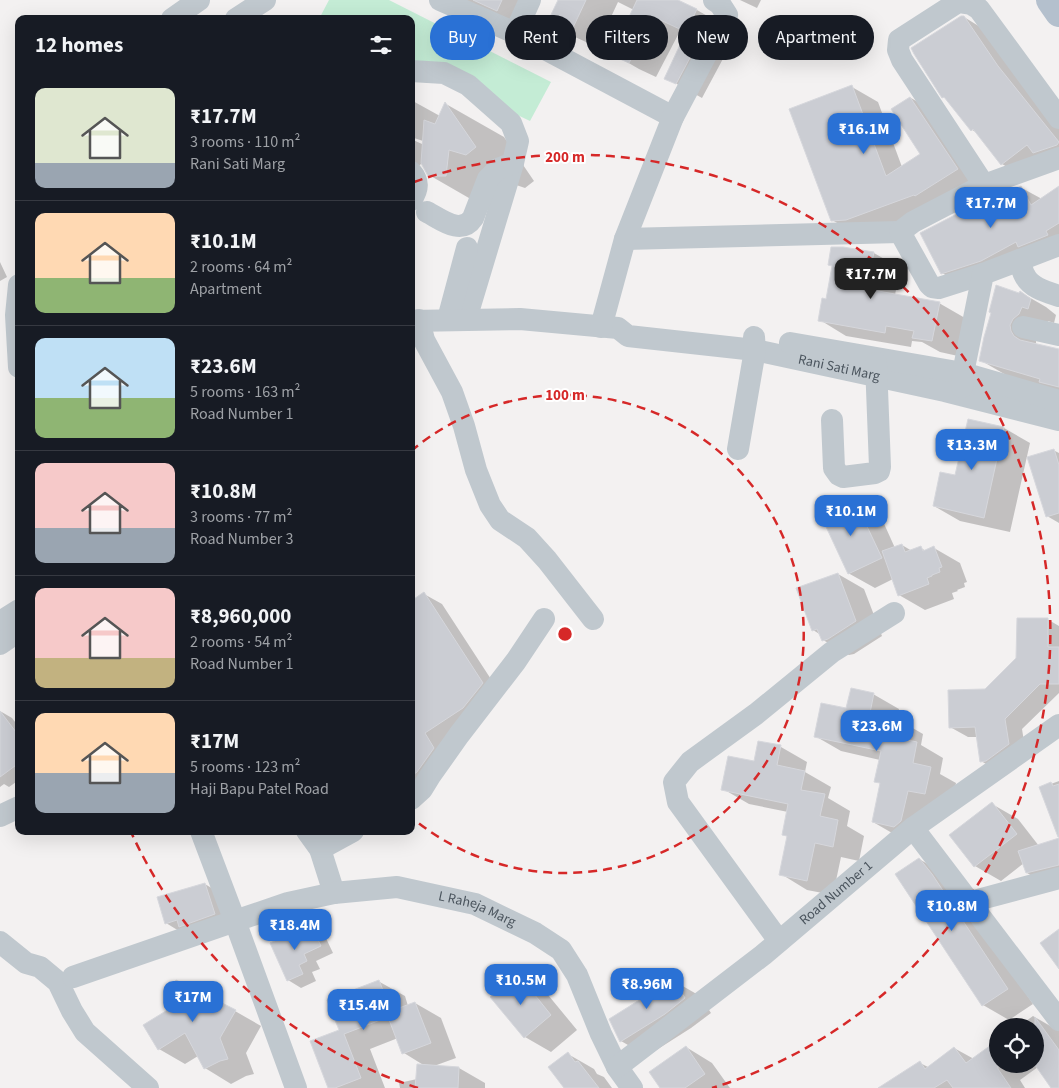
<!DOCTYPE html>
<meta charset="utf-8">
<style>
:root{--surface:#171b24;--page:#242831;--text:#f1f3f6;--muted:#9ea1a6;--line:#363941;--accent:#2a71d5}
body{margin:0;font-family:"Source Sans 3",sans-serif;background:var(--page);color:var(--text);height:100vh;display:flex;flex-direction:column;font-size:19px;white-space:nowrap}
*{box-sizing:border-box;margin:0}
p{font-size:16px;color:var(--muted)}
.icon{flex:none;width:28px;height:28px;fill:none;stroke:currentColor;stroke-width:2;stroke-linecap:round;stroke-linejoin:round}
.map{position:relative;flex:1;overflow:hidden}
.side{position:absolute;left:15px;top:15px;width:400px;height:820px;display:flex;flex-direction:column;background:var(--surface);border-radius:10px;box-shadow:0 5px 20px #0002}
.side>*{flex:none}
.hud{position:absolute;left:430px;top:15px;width:475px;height:45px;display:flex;gap:10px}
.buttons{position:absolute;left:989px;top:1018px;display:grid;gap:10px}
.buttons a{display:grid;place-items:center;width:55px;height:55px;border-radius:50%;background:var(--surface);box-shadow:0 5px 20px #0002;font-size:25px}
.price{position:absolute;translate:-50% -42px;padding:0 11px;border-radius:10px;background:var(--accent);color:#fff;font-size:16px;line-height:32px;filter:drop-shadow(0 1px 2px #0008)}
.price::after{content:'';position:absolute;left:50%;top:30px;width:15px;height:11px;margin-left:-8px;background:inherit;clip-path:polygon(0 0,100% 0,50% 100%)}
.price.current{background:#222;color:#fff}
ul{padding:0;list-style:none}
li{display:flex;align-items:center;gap:15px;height:125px;padding:0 20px}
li+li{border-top:1px solid var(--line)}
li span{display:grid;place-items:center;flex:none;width:140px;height:100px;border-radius:10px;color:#555}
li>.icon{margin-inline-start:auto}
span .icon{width:60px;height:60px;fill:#fffc;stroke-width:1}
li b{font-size:21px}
h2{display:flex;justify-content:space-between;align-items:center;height:60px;padding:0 20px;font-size:21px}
.pill{padding:0 18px;border-radius:22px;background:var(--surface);box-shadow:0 5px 20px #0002;font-size:18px;line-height:45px}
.pill.current{background:var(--accent);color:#fff}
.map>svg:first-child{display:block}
</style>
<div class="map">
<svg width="1059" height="1088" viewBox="0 0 1059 1088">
<rect width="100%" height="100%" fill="#f3f1f1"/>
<path fill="#c4ecd5" d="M329,0h60l162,82 -21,39 -119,-57v-45h-92z"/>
<path fill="#0003" d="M456,0h79l-12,25z
M560,0h115l22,10 26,15 -11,22 13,8 -23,43 -36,-20 21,-44 -7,-3 -24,46 -17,-8 -26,-15 21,-44 -16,-8 -21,45 -22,-10 -26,-15z
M740,0h21l-4,8z
M964,17l26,16 69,93v41l-31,12 -26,-15 -24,-31 -6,-3 -25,-31 -4,-2z
M852,87l26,15 24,65 20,-13 -11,-56 26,15 46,71 -41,26 -84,25 -26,-15z
M411,100l29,16 6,-12 58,33 30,44 -9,7 -18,-6 -19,27 -59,-34 -7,-12 -11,10v-34l11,5 1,-3 -12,-4z
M1020,187l22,12 17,-11v68l-91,32 -26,-15 42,-72 5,3z
M874,253l26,15 -5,27 44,8 26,15 -7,38 -18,-4 -18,-10 -10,-1 -1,6 -65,-11 -26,-16 7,-20z
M0,262l7,15 -7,4z
M1020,292l26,15 10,8 -2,8 -6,-2 -3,8 -9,10v6l23,5v42l-53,-17 -26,-15z
M1004,428l26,15 -20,89 -50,-11 -26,-15 22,-29z
M1053,450l6,3v70l-12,-7z
M855,502l26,15 14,31 7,-3 10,6 9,-3 5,3 8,-3 26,15 7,19 -3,1 1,4 -8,3 1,1 -6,2 2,6 -29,11 -26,-15 -6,-16 -18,9 -27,-15z
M838,574l26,15 18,47 -28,18 -5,1 -26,-15 -2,-5 -8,-5 -15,-41z
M424,594l18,10 58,89 -89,104v-195z
M1047,619l12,7v67l-37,36 4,25 -28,17 -17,-10 -4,-24h-9l-18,-10 68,-68z
M873,694l26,15 -2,10 26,15 -2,11 22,13 -3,16 16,9 -5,25 -52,29 -26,-15 8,-38 -5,-3 4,-21 -39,-9 -26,-15 32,-26z
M0,711l12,7 7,9v53l-10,7 -5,-3 -4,3z
M759,742l22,5 26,15 -2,10 26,15 -3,11 22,13 -3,15 17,10 -5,25 -18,-4 -8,38 -26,-5 -26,-16 7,-37 -5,-3 5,-22 -39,-8 -26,-15 32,-27z
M1059,781v56l-19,-49z
M992,804l26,15 21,27 20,-7v47l-6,2 -26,-15 -3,-10 -23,18 -26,-15z
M919,859l26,15 88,130 -24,16 -26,-15z
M205,884l13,8 9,30 -48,9 -13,-8z
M311,926l13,8 9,19 -17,8 4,8 -8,3 4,9 -15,7 -13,-8z
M518,975l26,15 33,40 -26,22 -26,-15z
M378,981l27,15 3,10 7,-3 26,15 15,40 -22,8 25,2 26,15v5h-85l-1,-5 18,-4 8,-13 -21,-13 -6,-15 -28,11 15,39h-56l11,-58z
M674,981l26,15 11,17 -20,15 -44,28 -26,-15z
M235,1011l26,15 -15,27 8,21 -8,2 -15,8 -26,-16 -7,-12 -13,8 -26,-15 -14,-23z
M1033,1016l26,15v57h-6l-15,-21 -18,13 5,8h-142l37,-25 8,4 26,-19 20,11 24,5h37v-38h-16z
M686,1047l26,16 18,25h-68z
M568,1054l26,15 3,5 7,3 8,11h-47z"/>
<path fill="#cbcdd3" stroke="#d6d7dc" d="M473,0h29l-5,11z
M558,0h28l-16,34 -23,-11z
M637,0h41l19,9 -11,23 -32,-15 -25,46 -18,-8z
M961,16h3l34,50 61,76 -2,3 -24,8 -6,-8 -26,20 -28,-36 -2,2 -27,-34 -2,1 -28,-44 -3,-6z
M686,32l14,7 -24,45 -12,-5z
M852,85l34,91 34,-22 -29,-45 19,-12 48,72 -43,27 -1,-1 -68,25 -15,1 -42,-112z
M445,102l31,45 -10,8 -17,-5 -3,26h-18l-7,-13 3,-43 11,4z
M1021,186l10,19 28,-19v37l-13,8 2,4 -30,12 -2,-5 -35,19 -40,13 -21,-41 64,-33 3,4z
M831,247h12l31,5 -7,37 73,13 -8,39 -20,-3 2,-7 -28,-5 -1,7 -67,-12 4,-23 4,1 6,-33 -4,-1z
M996,285l23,8 1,-2 11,8 -3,10 -6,-2 -3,7 -6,5 -3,6 1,6 3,5 6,4 39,9v38l-20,-5 1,-3 -61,-18 5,-24 7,-24 -2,-1z
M968,419l36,8 -20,91 -51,-12 7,-34 15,3z
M1054,449l5,16v48l-13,4 -19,-60z
M855,501l27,57 -34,16 -27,-58z
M902,544l3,8 16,-6 2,5 11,-5 8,21 -3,1 1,4 -8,3v1l-5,2 2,6 -31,12 -16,-45z
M838,573l18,48 -28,18 -6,2 -5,-12 -5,2 -16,-43z
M424,592l59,91 -20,25 -38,25 9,15 -17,24 -6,4v-175z
M1017,618h31v29h11v37h-19l-35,35 4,25 -23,17 -6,1 -5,-35 -26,1 -1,-38 37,-1 31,-31z
M851,688l23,5 -4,20 28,5 -4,19 23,5 -4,21 18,4 -6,27 -17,-3 -7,30 -7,6 -22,-5 8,-39 -6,-1 7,-31 -67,-14 7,-34 25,5z
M0,711l19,25v27l-19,14z
M758,741l23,4 -4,20 28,6 -4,19 24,4 -5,22 18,4 -5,27 -18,-4 -8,38 -28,-6 8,-39 -5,-1 6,-31 -67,-14 7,-34 26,5z
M1051,782l2,4 6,-2v53h-1l-19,-50z
M992,802l25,32 -43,33 -25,-32z
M1059,838v27l-33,8 -8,-22z
M919,858l13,16 76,115 -26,17 -87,-132z
M205,883l10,31 -36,13 -2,-7 -12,4 -8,-27z
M311,925l10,21 -17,8 3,7 -8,4 4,9 -16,7 -17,-38z
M1059,929v40l-19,-26z
M518,974l33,41 -27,23 -34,-41z
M673,979l12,19 -20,16 -45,28 -11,-23z
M176,980l60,30 -16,28 8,21 -8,2 -16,8 -19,-36 -27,17 -15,-25 31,-19 -9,-4z
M379,980l12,31 24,-9 16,41 -29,11 -14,-37 -44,17 17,44 -26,10h-7l-18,-47 29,-11 -12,-30z
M1035,1017l24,33v38h-8l-16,-23z
M998,1040v29l13,19h-58l-6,-8 -13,8h-56l42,-27 5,8 29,-22 12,16z
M686,1046l19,28 -20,14h-25l-11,-16z
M568,1052l7,10 3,-1 21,27h-35l-16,-21z
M417,1064l42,3 -1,21h-43z"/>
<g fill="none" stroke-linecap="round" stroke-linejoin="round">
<g stroke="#c0c8ce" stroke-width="22">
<path d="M440,0l75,33 158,84"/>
<path d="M172,19l27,-19"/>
<path d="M236,19l29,-19"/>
<path d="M515,33l15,-33"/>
<path d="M411,71l33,2 24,12 43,38 7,18 -5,22 -47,156"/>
<path d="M411,172c8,9 7,18 0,28"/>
<path d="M984,185l75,-27"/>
<path d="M427,212c14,7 34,24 46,6l15,-39 10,-10 15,-6"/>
<path d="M625,239l275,-7"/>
<path d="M1020,260c1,5 2,11 5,16 6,12 22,16 34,20"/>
<path d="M983,274l-44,14 -7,-1 -3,-3 -29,-52 13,-10 71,-37 -82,-125 -4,-10 1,-10 59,-38 13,2 8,5 80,109"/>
<path d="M19,285l-3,30 3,52"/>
<path d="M448,319l19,-71"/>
<path d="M419,320l5,20 28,52 12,34 12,44 14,35 10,15 27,18 20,22 46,59"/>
<path id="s1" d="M411,321l109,-2 98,9 10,8 127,14 190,41 114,29"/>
<path d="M601,327l24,-88 48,-122 54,-102 -7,-11 -6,-4"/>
<path d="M1023,327l36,8"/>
<path d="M790,343l173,30 96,28"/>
<path d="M962,387l1,-14 20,-99 76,-29"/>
<path d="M832,420l2,48 5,7 4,2 32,-4 4,-2 1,-4 -4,-104"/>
<path d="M738,449l17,-99 -1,-13"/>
<path d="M0,622l19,-12"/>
<path d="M0,644l19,-13"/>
<path d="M411,799l11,-10 8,-13 29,-41 57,-74 28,-42"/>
<path d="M0,816l19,-9"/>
<path d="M913,828l146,192"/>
<path d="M201,831l34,90 61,167"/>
<path d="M307,831l13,18 14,44"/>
<path d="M320,849l33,-18"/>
<path d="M970,902l89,-24"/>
<path d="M779,941l-101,-139 -4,-20 16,-20 66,-48 76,-62 62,-39"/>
<path d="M0,942l26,21 14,4 18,15 14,29 13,21 63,56"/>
<path id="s2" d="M73,977l162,-56 53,-18 46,-10 63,-6 78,17 60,29 26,17 16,25 24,59 16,33 15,21"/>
<path id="s3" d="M617,1067l146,-112 150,-127 146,-103"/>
</g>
<path stroke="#b4c0cd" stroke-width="28" d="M1050,0l9,13"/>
</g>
<g fill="none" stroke="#d62828" stroke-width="2.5" stroke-dasharray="9 6">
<path d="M411 451A239 239 0 1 1 411 817"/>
<path d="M418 1088A477 477 0 0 1 131 832M414 182A477 477 0 1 1 712 1088"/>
</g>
<g text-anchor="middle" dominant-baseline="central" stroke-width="4" stroke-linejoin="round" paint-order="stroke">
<g font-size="14" fill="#4a545d" stroke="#fff">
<text stroke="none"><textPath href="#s1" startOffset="434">Rani Sati Marg</textPath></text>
<text stroke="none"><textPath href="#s3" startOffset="280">Road Number 1</textPath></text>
<text stroke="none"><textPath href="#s2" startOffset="421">L Raheja Marg</textPath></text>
</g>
</g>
<circle cx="565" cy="634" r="8" fill="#d62828" stroke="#fff" stroke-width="2.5"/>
<g font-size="15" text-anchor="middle" font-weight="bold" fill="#d62828" stroke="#fff" stroke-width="4" stroke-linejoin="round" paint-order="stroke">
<text x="565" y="162">200 m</text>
<text x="565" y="400">100 m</text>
</g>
</svg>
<div class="buttons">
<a><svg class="icon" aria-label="locate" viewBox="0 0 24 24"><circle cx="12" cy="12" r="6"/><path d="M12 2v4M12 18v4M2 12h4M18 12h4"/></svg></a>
</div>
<b class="price" style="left:864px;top:155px">₹16.1M</b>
<b class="price" style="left:991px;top:229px">₹17.7M</b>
<b class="price current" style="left:871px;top:300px">₹17.7M</b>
<b class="price" style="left:972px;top:471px">₹13.3M</b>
<b class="price" style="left:851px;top:537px">₹10.1M</b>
<b class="price" style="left:877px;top:752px">₹23.6M</b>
<b class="price" style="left:952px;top:932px">₹10.8M</b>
<b class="price" style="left:295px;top:951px">₹18.4M</b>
<b class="price" style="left:521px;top:1006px">₹10.5M</b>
<b class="price" style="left:647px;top:1010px">₹8.96M</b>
<b class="price" style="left:193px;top:1023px">₹17M</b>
<b class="price" style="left:364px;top:1031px">₹15.4M</b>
<div class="hud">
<a class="pill current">Buy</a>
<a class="pill">Rent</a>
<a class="pill">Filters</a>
<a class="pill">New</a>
<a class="pill">Apartment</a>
</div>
<section class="side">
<h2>12 homes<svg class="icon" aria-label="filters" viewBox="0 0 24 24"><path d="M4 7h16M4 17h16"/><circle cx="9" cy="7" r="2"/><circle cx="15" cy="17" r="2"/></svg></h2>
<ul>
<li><span style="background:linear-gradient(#dfe7d0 75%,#9aa5b1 0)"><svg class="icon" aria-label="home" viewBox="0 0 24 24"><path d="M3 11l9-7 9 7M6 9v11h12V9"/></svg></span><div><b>₹17.7M</b><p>3 rooms · 110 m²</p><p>Rani Sati Marg</p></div></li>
<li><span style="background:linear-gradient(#ffd9b3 65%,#8fb573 0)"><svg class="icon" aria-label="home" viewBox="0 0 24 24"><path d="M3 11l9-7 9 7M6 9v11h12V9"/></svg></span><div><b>₹10.1M</b><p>2 rooms · 64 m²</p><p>Apartment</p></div></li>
<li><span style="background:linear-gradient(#bfe0f5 60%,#8fb573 0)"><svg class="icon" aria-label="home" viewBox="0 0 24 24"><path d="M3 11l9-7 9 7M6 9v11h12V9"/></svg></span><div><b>₹23.6M</b><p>5 rooms · 163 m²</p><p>Road Number 1</p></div></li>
<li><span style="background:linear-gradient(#f6c9c9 65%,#9aa5b1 0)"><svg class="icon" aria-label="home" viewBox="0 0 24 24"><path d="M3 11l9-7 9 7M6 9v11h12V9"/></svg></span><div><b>₹10.8M</b><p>3 rooms · 77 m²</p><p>Road Number 3</p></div></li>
<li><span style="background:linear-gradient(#f6c9c9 70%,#c2b280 0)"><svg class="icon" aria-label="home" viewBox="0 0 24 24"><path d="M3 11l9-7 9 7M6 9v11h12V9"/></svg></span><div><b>₹8,960,000</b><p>2 rooms · 54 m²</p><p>Road Number 1</p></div></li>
<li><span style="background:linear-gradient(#ffd9b3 60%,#9aa5b1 0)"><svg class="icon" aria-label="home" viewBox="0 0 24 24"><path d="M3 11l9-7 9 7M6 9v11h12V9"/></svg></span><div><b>₹17M</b><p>5 rooms · 123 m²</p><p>Haji Bapu Patel Road</p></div></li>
</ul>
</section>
</div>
